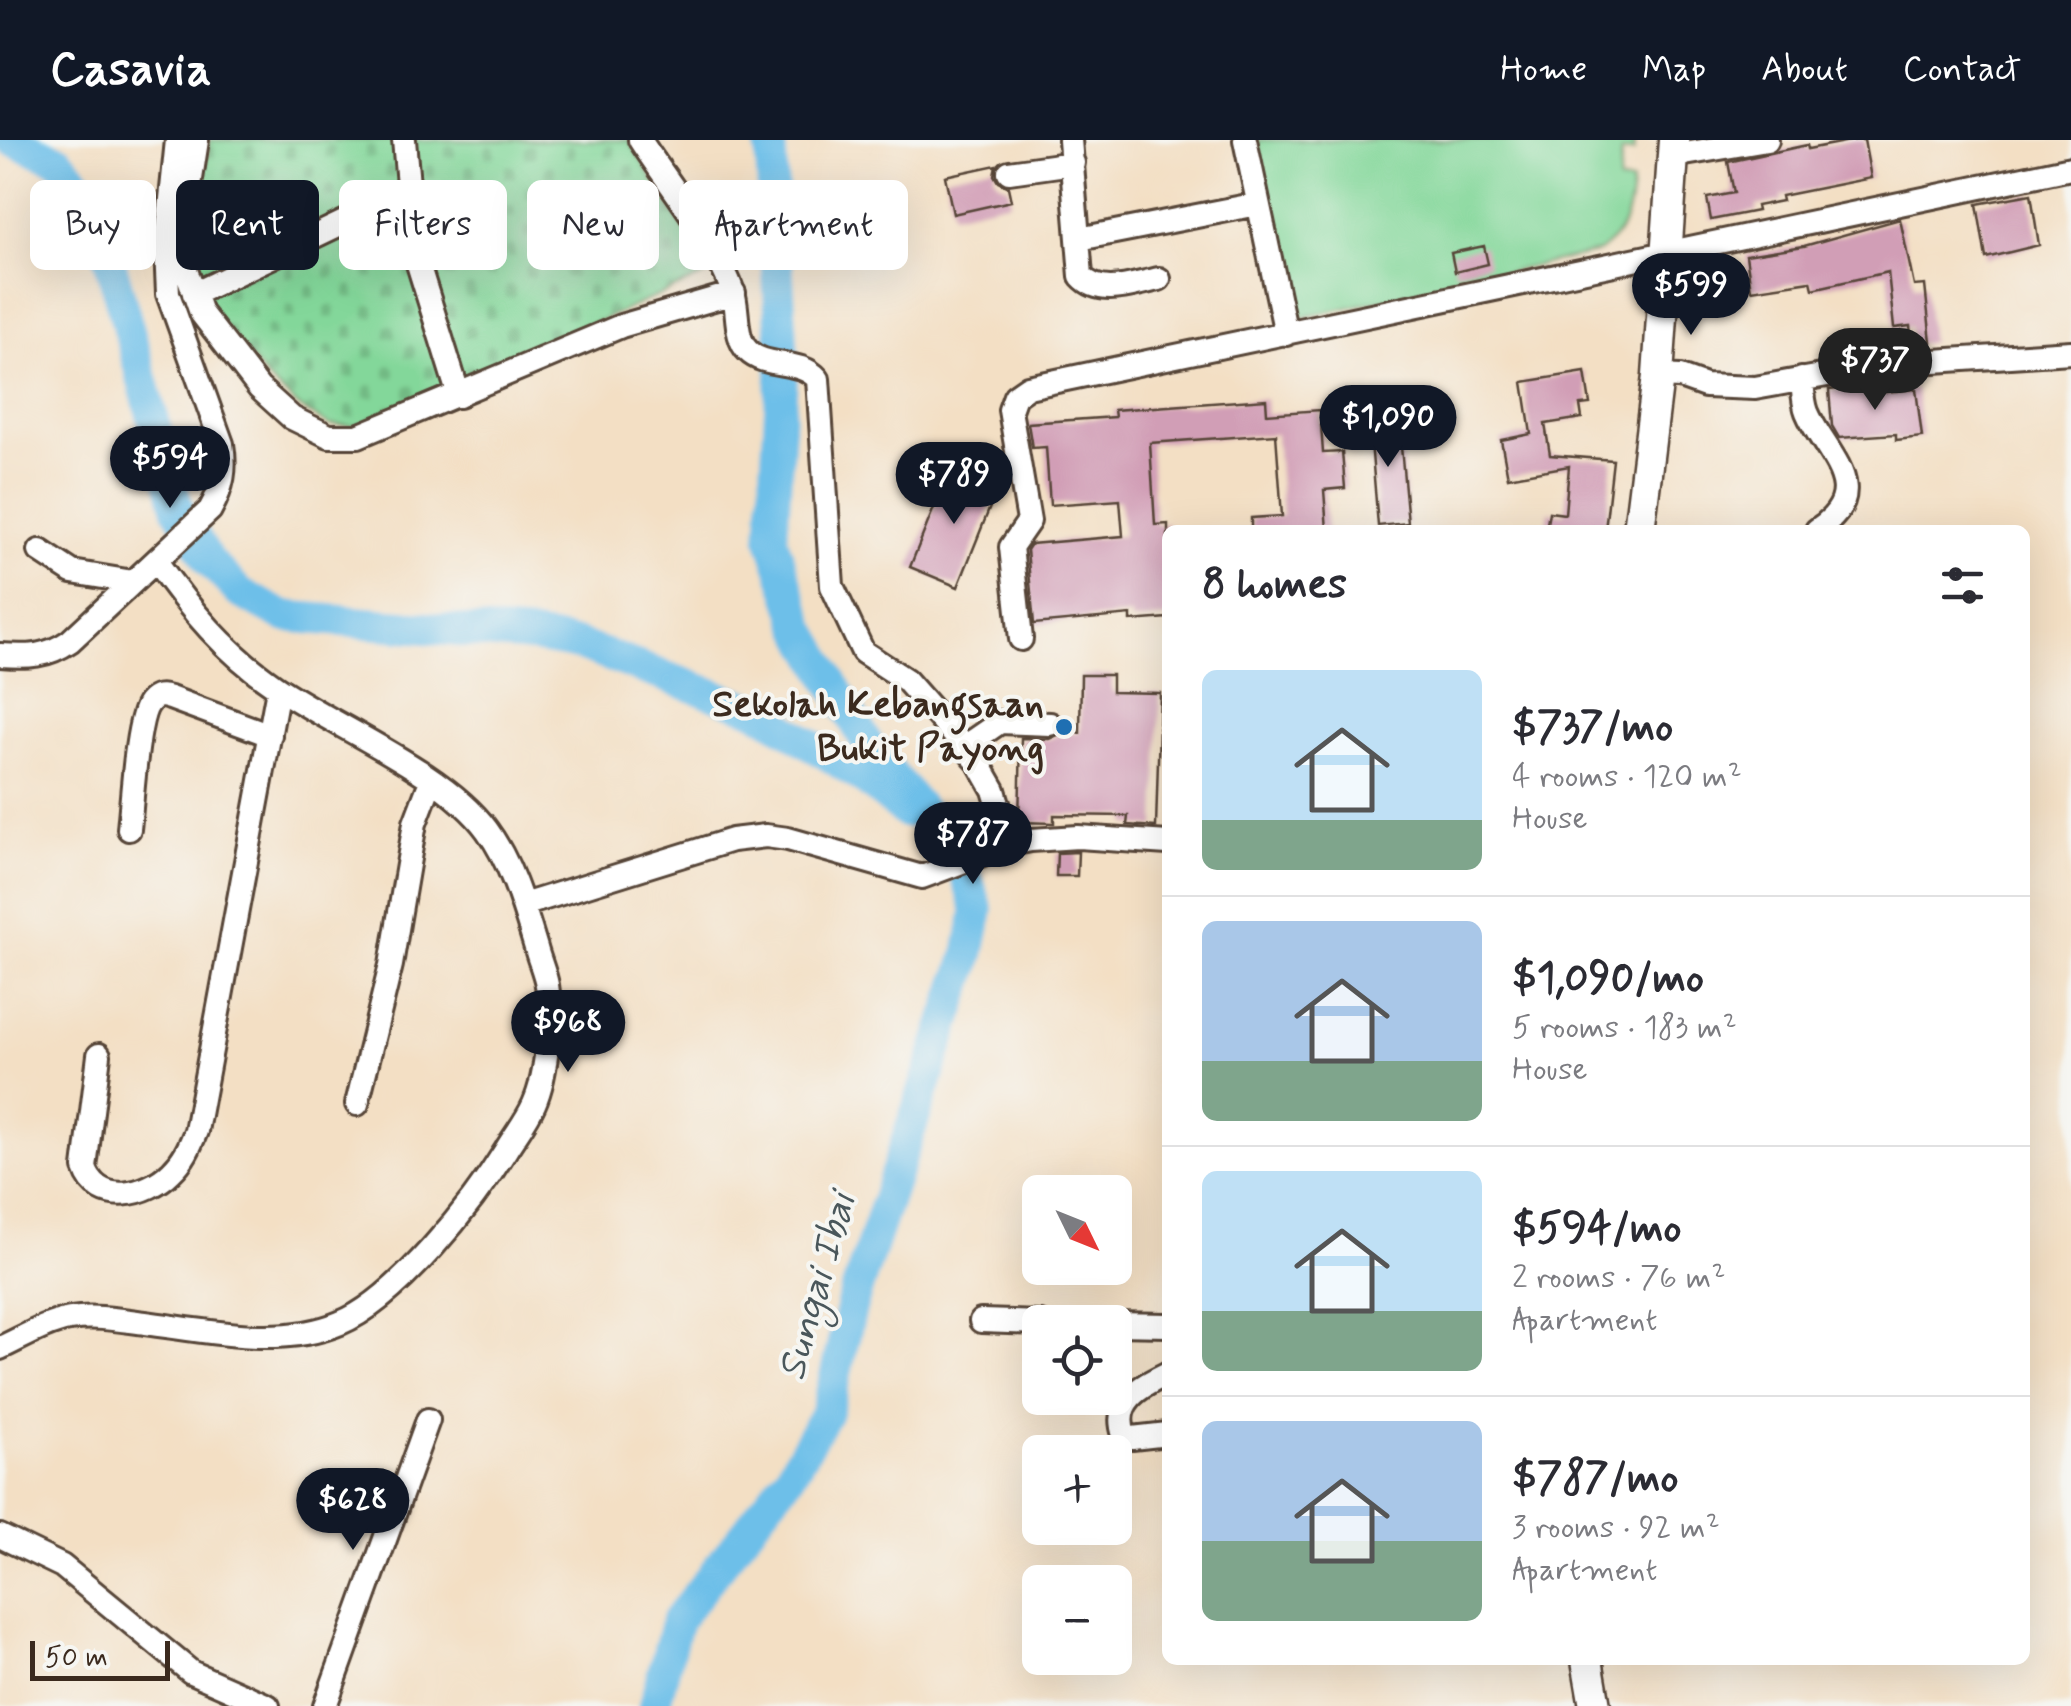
<!DOCTYPE html>
<meta charset="utf-8">
<style>
:root{--surface:#fff;--page:#f2f2f3;--text:#2b2b33;--muted:#7c7c81;--line:#e1e1e2;--accent:#111827}
body{margin:0;font-family:Mynerve,sans-serif;background:var(--page);color:var(--text);height:100vh;display:flex;flex-direction:column;font-size:38px;white-space:nowrap}
*{box-sizing:border-box;margin:0}
p{font-size:32px;color:var(--muted)}
.icon{flex:none;width:55px;height:55px;fill:none;stroke:currentColor;stroke-width:2;stroke-linecap:round;stroke-linejoin:round}
.map{position:relative;flex:1;overflow:hidden}
.side{position:absolute;left:1162px;top:385px;width:868px;height:1140px;display:flex;flex-direction:column;background:var(--surface);border-radius:15px;box-shadow:0 10px 40px #0002}
.side>*{flex:none}
.hud{position:absolute;left:30px;top:40px;width:950px;height:90px;display:flex;gap:20px}
.needle{width:65px;rotate:133deg}
.fabs{position:absolute;left:1022px;top:1035px;display:grid;gap:20px}
.fabs a{display:grid;place-items:center;width:110px;height:110px;border-radius:15px;background:var(--surface);box-shadow:0 10px 40px #0002;font-size:50px}
.scale{position:absolute;left:30px;bottom:25px;width:140px;box-sizing:border-box;padding-left:10px;border:5px solid #3b2a1e;border-top:0;font-size:28px;line-height:35px;white-space:nowrap;color:#3b2a1e;-webkit-text-stroke:8px #f6f6f2;paint-order:stroke}
.price{position:absolute;translate:-50% -85px;padding:0 22px;border-radius:35px;background:var(--accent);color:#fff;font-size:32px;line-height:65px;filter:drop-shadow(0 2px 5px #0008)}
.price::after{content:'';position:absolute;left:50%;top:60px;width:30px;height:22px;margin-left:-15px;background:inherit;clip-path:polygon(0 0,100% 0,50% 100%)}
.price.selected{background:#222;color:#fff}
ul{padding:0;list-style:none}
li{display:flex;align-items:center;gap:30px;height:250px;padding:0 40px}
li+li{border-top:2px solid var(--line)}
li span{display:grid;place-items:center;flex:none;width:280px;height:200px;border-radius:15px;color:#555}
li>.icon{margin-inline-start:auto}
span .icon{width:120px;height:120px;fill:#fffc;stroke-width:1}
li b{font-size:42px}
h2{display:flex;justify-content:space-between;align-items:center;height:120px;padding:0 40px;font-size:42px}
.chip{padding:0 35px;border-radius:15px;background:var(--surface);box-shadow:0 10px 40px #0002;font-size:35px;line-height:90px}
.chip.selected{background:var(--accent);color:#fff}
header{display:flex;align-items:center;gap:60px;box-sizing:border-box;height:140px;padding:0 50px;background:var(--accent);color:#fff}
header strong{font-size:48px}
nav{display:flex;gap:55px;margin-inline-start:auto;font-size:35px}
.map>svg:first-child{display:block}
</style>
<header>
<strong>Casavia</strong>
<nav><a>Home</a><a>Map</a><a>About</a><a>Contact</a></nav>
</header>
<div class="map">
<svg width="2071" height="1566" viewBox="0 0 2071 1566">
<defs>
<pattern id="cemetery-stones" width="16" height="16" patternUnits="userSpaceOnUse" patternTransform="scale(2.5)"><rect width="16" height="16" fill="#83d79a"/><path d="M2 7V4a2 2 0 0 1 4 0v3zM10 15v-3a2 2 0 0 1 4 0v3z" fill="#72b984"/></pattern>
</defs>
<rect width="100%" height="100%" fill="#f6f6f2"/>
<filter id="ink" filterUnits="userSpaceOnUse"><feTurbulence type="fractalNoise" baseFrequency=".01" numOctaves="2"/><feDisplacementMap in="SourceGraphic" scale="20" xChannelSelector="R" yChannelSelector="G"/><feConvolveMatrix kernelMatrix="1 2 1 2 8 2 1 2 1" color-interpolation-filters="sRGB"/></filter>
<filter id="wash" filterUnits="userSpaceOnUse"><feTurbulence type="fractalNoise" baseFrequency=".0048" numOctaves="4" result="noise"/><feDisplacementMap in="SourceGraphic" scale="40" xChannelSelector="R" yChannelSelector="G"/><feGaussianBlur stdDeviation="2.25" result="paint"/><feColorMatrix in="noise" values="0 0 0 0 0 0 0 0 0 0 0 0 0 0 0 0 0 1.4 0 .05"/><feComposite in="paint" operator="in"/></filter>
<g filter="url(#wash)">
<rect width="100%" height="100%" fill="#f3dfc4"/>
<path fill="url(#cemetery-stones)" stroke="#5f805c" stroke-width="2.5" d="M209,0h420l82,133 -355,153 -27,-1 -29,-17 -31,-27 -60,-73 -15,-45z"/>
<path fill="#83d79a" stroke="#5f805c" stroke-width="2.5" d="M1257,0h378l-1,12h-12l-3,30 13,1c-2,30 -8,51 -33,69l-303,67z"/>
<g fill="none" stroke-linecap="round" stroke-linejoin="round">
<path stroke="#6dbfe9" stroke-width="32" d="M11,0l48,20 34,40 85,309 31,52 30,31 44,24 250,21 46,8 180,66 104,67 42,34
M654,1566l23,-86 112,-144 38,-65 25,-107 117,-350 9,-44 -19,-54 -91,-111 -66,-116 -30,-90 11,-178 -13,-221"/>
</g>
<g id="blocks">
<path fill="#d19eb6" d="M1855,0h9l7,38 -90,18 1,5 -26,5 1,5 -46,9 -4,-22 27,-5 -6,-31 79,-17 1,4z
M996,25l-2,10 4,7 10,5 3,14 -58,13 -8,-38z
M2031,54l8,51 -53,13 -9,-54z
M1900,79l14,67 11,-1 6,57 -19,2 -2,-18 -16,2 -6,-56 -75,17 -2,-8 -60,9 -5,-35 58,-9z
M1484,106l4,18 -33,8 -4,-19z
M1585,232l5,32 -10,1 2,13 -37,6 5,31 63,5 -8,70h-59l3,-18 16,2 4,-48 -61,11 -7,-37 30,-6 -8,-52z
M1866,246v8l50,-5 6,48 -26,3v-6l-57,4 -7,-12 -3,-36z
M1266,259l1,15 53,-4 3,43 19,-1 3,36 -21,2 3,40h-76v-12l31,-2 -6,-82 -126,9 5,82 13,-1v94l-37,3v-6l-97,9 -7,-74 4,-6 92,-8 -3,-36 -70,5 -4,-58 -14,1 -4,-25 87,-6 -1,-7z
M1398,274l10,109 -30,3 -9,-109z
M950,328l48,19 -40,100 -48,-20z
M1081,535h31v17l48,1 -4,134 -29,-2 1,-9 -74,-1v8l-35,-1 2,-84 28,1 13,-6h18z
M1078,712l-1,24h-21l1,-23z"/>
</g>
</g>
<g filter="url(#ink)">
<use href="#blocks" fill-opacity="0" stroke="#574537" stroke-width="2.5"/>
<g fill="none" stroke-linecap="round" stroke-linejoin="round">
<g stroke="#574537" stroke-width="28">
<path id="minor" d="M197,0l-12,78v49l16,46 58,75 33,30 37,18h29l263,-110 113,-33
M404,0l10,111 45,145
M640,0c31,48 73,97 93,152 6,17 1,46 15,59 18,18 52,7 70,28l14,207 31,66 43,28 72,82 16,28 16,54
M1070,0l11,136c20,22 52,8 78,3
M1245,0l41,194
M1673,16l94,-16
M1009,32l64,-9
M1079,99l179,-35
M194,154l215,-103
M1658,236l22,1 25,9 50,2 133,-24 183,-12
M1802,239c1,10 1,23 5,33 17,42 70,78 10,118
M40,411l32,21 61,10
M1021,499l-10,-92 18,-26 -19,-111 5,-14 13,-9 1043,-219
M0,515c28,2 47,2 70,-14l140,-131c13,-23 16,-41 12,-66l-54,-150 -2,-46 11,-108
M965,606l35,-24 50,2
M129,689c3,-25 7,-110 20,-126 7,-8 12,-8 21,-5l100,37
M523,765l209,-65 34,-4 22,3 134,38 88,-33 21,-4 47,-3 90,6
M99,915l-14,113c13,40 63,27 86,4 13,-12 19,-26 25,-41l82,-442
M357,964l34,-139 24,-142 16,-42
M981,1181l59,2
M1115,1184l53,1
M0,1208c22,-10 46,-25 70,-29 25,-4 51,1 75,4 62,8 136,25 195,0 57,-23 134,-121 166,-173 9,-15 21,-30 28,-46 13,-29 18,-87 13,-119 -2,-12 -8,-25 -11,-37 -12,-40 -24,-84 -49,-118 -42,-58 -152,-103 -212,-144 -50,-34 -85,-76 -119,-125
M1168,1233c-26,13 -56,27 -44,62l8,3 36,-4
M0,1396l62,30 129,106 77,34
M325,1566l103,-286"/>
</g>
<g stroke="#574537" stroke-width="35">
<path id="major" d="M1639,390l19,-154 16,-236
M1587,1520l8,46"/>
</g>
<use href="#minor" stroke="#fff" stroke-width="22"/>
<use href="#major" stroke="#fff" stroke-width="30"/>
</g>
</g>
<circle fill="#1f6fb2" stroke="#f6f6f2" stroke-width="4" cx="1064" cy="587" r="10"/>
<g text-anchor="middle" dominant-baseline="central" stroke-width="8" stroke-linejoin="round" paint-order="stroke">
<g font-size="38" font-weight="bold" fill="#3b2a1e" stroke="#f6f6f2" text-anchor="end">
<text x="1044" y="565">Sekolah Kebangsaan<tspan x="1044" dy="44">Bukit Payong</tspan></text>
</g>
<g font-size="40" font-style="italic" fill="#4a575b" stroke="#f6f6f2">
<text transform="translate(818 1147) rotate(-74)">Sungai Ibai</text>
</g>
</g>
</svg>
<div class="fabs">
<a><svg class="needle" viewBox="-14 -14 28 28"><path d="M0-13l5 13h-10z" fill="#e53935"/><path d="M0 13l5-13h-10z" fill="#7c7c81"/></svg></a>
<a><svg class="icon" aria-label="locate" viewBox="0 0 24 24"><circle cx="12" cy="12" r="6"/><path d="M12 2v4M12 18v4M2 12h4M18 12h4"/></svg></a>
<a>+</a>
<a>−</a>
</div>
<div class="scale">50 m</div>
<b class="price" style="left:1691px;top:198px">$599</b>
<b class="price selected" style="left:1875px;top:273px">$737</b>
<b class="price" style="left:1388px;top:330px">$1,090</b>
<b class="price" style="left:170px;top:371px">$594</b>
<b class="price" style="left:954px;top:387px">$789</b>
<b class="price" style="left:973px;top:747px">$787</b>
<b class="price" style="left:568px;top:935px">$968</b>
<b class="price" style="left:353px;top:1413px">$628</b>
<div class="hud">
<a class="chip">Buy</a>
<a class="chip selected">Rent</a>
<a class="chip">Filters</a>
<a class="chip">New</a>
<a class="chip">Apartment</a>
</div>
<section class="side">
<h2>8 homes<svg class="icon" aria-label="filters" viewBox="0 0 24 24"><path d="M4 7h16M4 17h16"/><circle cx="9" cy="7" r="2"/><circle cx="15" cy="17" r="2"/></svg></h2>
<ul>
<li><span style="background:linear-gradient(#bfe0f5 75%,#7fa58c 0)"><svg class="icon" aria-label="home" viewBox="0 0 24 24"><path d="M3 11l9-7 9 7M6 9v11h12V9"/></svg></span><div><b>$737/mo</b><p>4 rooms · 120 m²</p><p>House</p></div></li>
<li><span style="background:linear-gradient(#a9c7e8 70%,#7fa58c 0)"><svg class="icon" aria-label="home" viewBox="0 0 24 24"><path d="M3 11l9-7 9 7M6 9v11h12V9"/></svg></span><div><b>$1,090/mo</b><p>5 rooms · 183 m²</p><p>House</p></div></li>
<li><span style="background:linear-gradient(#bfe0f5 70%,#7fa58c 0)"><svg class="icon" aria-label="home" viewBox="0 0 24 24"><path d="M3 11l9-7 9 7M6 9v11h12V9"/></svg></span><div><b>$594/mo</b><p>2 rooms · 76 m²</p><p>Apartment</p></div></li>
<li><span style="background:linear-gradient(#a9c7e8 60%,#7fa58c 0)"><svg class="icon" aria-label="home" viewBox="0 0 24 24"><path d="M3 11l9-7 9 7M6 9v11h12V9"/></svg></span><div><b>$787/mo</b><p>3 rooms · 92 m²</p><p>Apartment</p></div></li>
</ul>
</section>
</div>
